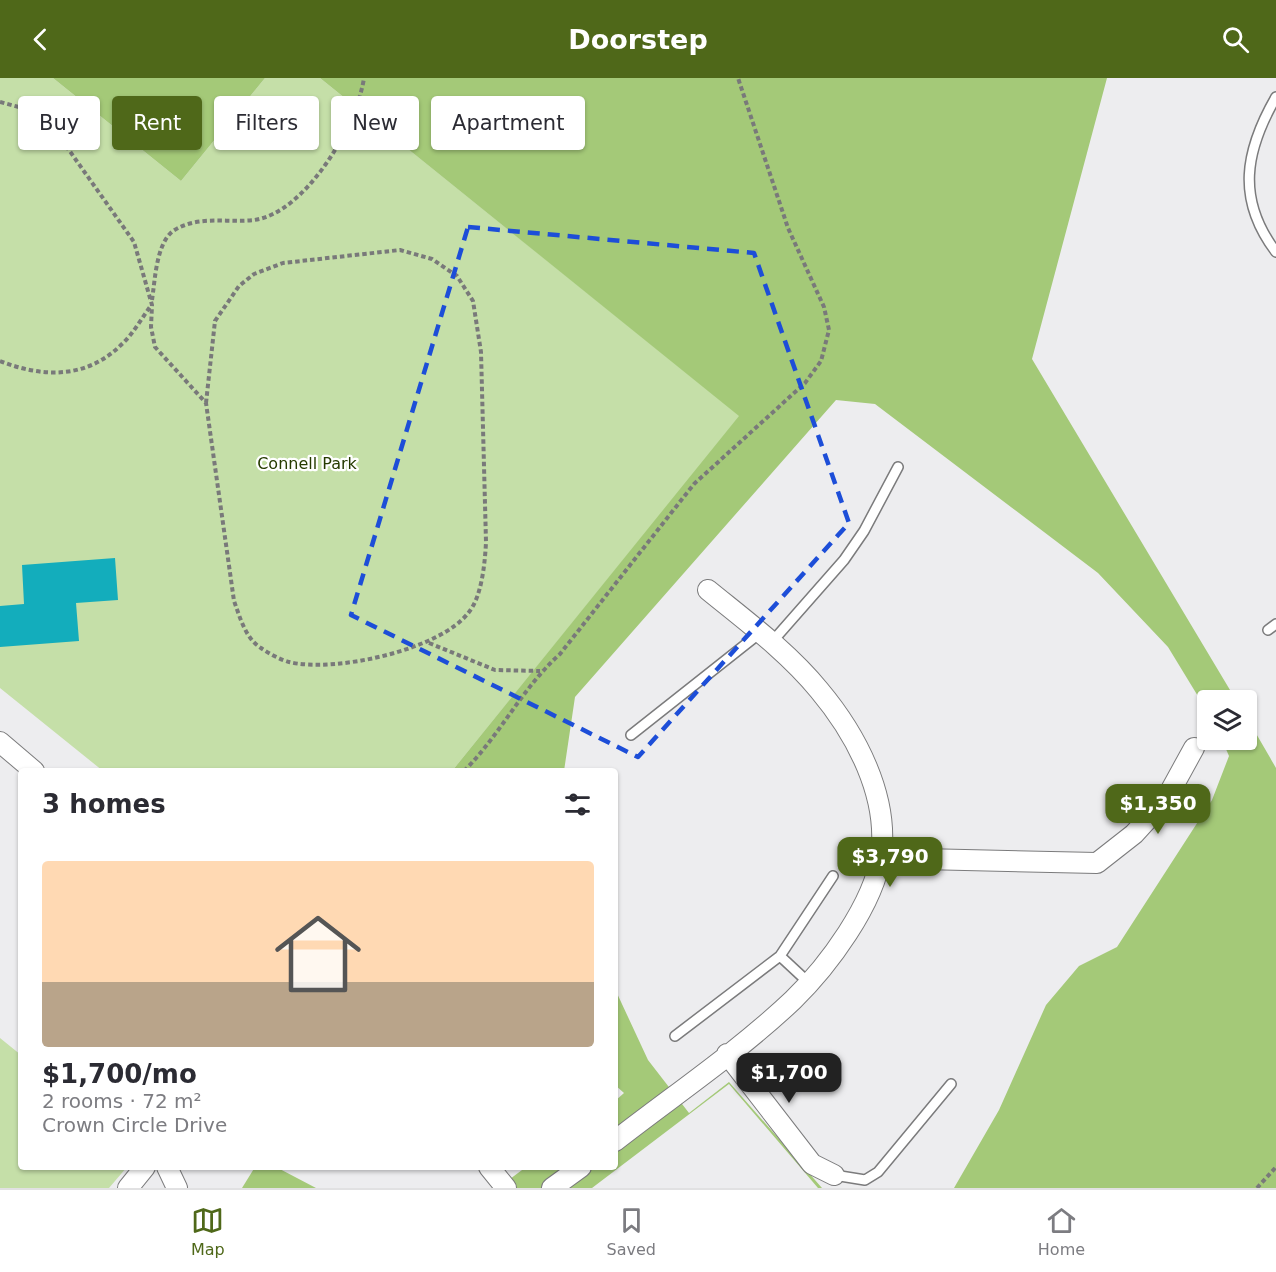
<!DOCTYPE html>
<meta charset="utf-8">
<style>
:root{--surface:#fff;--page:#f7f7f7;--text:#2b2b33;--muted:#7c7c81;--line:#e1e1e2;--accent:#4f6819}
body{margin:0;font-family:"DejaVu Sans",sans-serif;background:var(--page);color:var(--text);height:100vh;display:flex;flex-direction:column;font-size:22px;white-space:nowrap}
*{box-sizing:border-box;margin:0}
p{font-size:20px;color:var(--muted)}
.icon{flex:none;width:33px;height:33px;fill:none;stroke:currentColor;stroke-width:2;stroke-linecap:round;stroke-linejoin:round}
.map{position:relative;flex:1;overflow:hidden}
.side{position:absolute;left:18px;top:690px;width:600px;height:402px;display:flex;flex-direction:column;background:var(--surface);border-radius:6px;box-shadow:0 2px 4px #0004}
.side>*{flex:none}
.guide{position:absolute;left:18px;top:18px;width:600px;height:54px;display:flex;gap:12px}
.buttons{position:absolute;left:1197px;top:612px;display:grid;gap:12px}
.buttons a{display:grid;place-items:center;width:60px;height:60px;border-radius:6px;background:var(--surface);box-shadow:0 2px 4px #0004;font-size:30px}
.price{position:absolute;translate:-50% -51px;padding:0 14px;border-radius:12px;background:var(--accent);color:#fff;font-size:20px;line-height:39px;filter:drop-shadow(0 2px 3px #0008)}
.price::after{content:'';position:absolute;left:50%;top:36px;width:18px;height:14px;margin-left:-9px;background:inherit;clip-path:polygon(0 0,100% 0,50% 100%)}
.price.on{background:#222;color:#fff}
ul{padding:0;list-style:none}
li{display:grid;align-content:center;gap:12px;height:318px;padding:0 24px}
li span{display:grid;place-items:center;height:186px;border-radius:6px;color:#555}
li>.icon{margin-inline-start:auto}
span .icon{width:108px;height:108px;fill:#fffc;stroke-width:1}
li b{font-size:26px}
h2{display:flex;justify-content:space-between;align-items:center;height:72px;padding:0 24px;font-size:26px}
.chip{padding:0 21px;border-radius:6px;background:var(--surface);box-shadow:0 2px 4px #0004;font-size:21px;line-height:54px}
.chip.on{background:var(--accent);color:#fff}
header{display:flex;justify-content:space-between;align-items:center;height:78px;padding:0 24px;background:var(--accent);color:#fff;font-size:27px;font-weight:700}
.dock{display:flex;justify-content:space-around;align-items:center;height:84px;border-top:2px solid var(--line);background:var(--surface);font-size:16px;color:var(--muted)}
.dock a{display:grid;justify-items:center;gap:3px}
.dock .on{color:var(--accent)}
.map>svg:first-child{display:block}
</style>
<header><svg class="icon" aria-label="back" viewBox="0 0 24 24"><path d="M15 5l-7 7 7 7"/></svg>Doorstep<svg class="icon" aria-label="search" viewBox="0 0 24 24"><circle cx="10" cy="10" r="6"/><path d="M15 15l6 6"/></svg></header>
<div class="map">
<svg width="1276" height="1110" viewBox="0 0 1276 1110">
<rect width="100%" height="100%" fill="#ededef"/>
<path fill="#c5dfa8" d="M0,0h53l128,103 84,-103h55l420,338 -288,355h-349l-103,-83z
M0,960l21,17v112h106l-18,21h-109z"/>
<path fill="#a4c978" d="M53,0h212l-84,103z
M320,0h787l-75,281 204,341h-28l-1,11 -39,-64 -70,-74 -223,-169 -39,-4 -261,297 -11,74h-112l287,-355z
M1247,640l29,50v420h-322l45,-78 47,-105 33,-39 38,-19 95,-147 17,-44 -7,-16h24z
M615,911l33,71 41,53 40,-31 93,106h-4l-89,-104 -137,104h-94l28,-21h89v-66l9,-8 -9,-8z
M255,1089h21l40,21h-74z"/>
<path fill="#13adbc" d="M115,480l3,42 -42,3 3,38 -79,6v-41l24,-2 -2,-39z"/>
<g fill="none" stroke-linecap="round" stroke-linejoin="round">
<g stroke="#7b7b7c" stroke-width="12">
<path id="lane" d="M1276,19c-31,54 -40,102 0,155
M1268,552l8,-6
M771,565l73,-83 20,-29 34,-64
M631,657l129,-102
M780,878l53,-80
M675,958l105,-80 29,27
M834,1097l31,5 13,-8 73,-88"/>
</g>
<g stroke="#7b7b7c" stroke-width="22">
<path id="street" d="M0,664l34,29
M880,780l217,5 37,-29 32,-35 28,-51
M727,976l85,110 22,11
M615,1063c59,-46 123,-89 178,-141 35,-34 81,-96 88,-145 8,-59 -25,-121 -62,-165 -31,-38 -73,-69 -111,-100
M167,1089l10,21
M489,1089l17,21
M128,1110l17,-21
M552,1110l29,-21"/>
</g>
<path stroke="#79797a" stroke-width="4" stroke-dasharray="4.5 3" stroke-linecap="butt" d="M0,24l30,8 22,16 82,116 18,63 -1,22 4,20 51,56 28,198c6,16 11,37 27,47 7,5 20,12 28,14 45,11 152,-12 180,-50 13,-16 16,-50 17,-70l-5,-190 -8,-51 -16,-25 -25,-17 -32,-9 -117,13 -29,11 -15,12 -24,35 -9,82
M152,222c3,-19 4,-56 21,-69 24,-16 54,-8 81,-11 52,-7 103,-95 110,-142
M0,283c43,17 87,18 122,-17 11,-10 19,-25 28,-37
M429,565l66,27 45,1
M464,693c37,-37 58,-83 96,-117l134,-170 111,-101 16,-22 8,-31 -5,-23 -36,-79 -50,-150
M1257,1110l19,-21"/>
<use href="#lane" stroke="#fff" stroke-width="9"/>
<use href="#street" stroke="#fff" stroke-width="20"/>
</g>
<path fill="none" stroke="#1d4ed8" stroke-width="4.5" stroke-dasharray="12 8" stroke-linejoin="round" d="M468,149l286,26 95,270 -211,234 -287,-142z"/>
<g text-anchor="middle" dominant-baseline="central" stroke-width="4.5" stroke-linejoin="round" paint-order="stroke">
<g font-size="16" fill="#263b00" stroke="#fff">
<text x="307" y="385">Connell Park</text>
</g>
</g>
</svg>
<div class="buttons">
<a><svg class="icon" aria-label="layers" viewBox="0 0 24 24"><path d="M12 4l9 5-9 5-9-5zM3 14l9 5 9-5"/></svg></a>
</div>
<b class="price" style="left:1158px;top:757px">$1,350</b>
<b class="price" style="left:890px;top:810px">$3,790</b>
<b class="price on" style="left:789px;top:1026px">$1,700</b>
<div class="guide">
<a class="chip">Buy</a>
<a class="chip on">Rent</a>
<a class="chip">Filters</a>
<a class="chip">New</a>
<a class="chip">Apartment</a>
</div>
<section class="side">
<h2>3 homes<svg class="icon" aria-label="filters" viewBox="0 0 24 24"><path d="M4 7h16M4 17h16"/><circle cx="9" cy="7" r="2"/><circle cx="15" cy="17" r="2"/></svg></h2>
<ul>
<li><span style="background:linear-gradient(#ffd9b3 65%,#b9a48a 0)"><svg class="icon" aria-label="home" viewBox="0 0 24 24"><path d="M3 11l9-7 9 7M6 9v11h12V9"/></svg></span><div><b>$1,700/mo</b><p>2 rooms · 72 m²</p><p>Crown Circle Drive</p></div></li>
</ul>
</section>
</div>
<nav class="dock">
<a class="on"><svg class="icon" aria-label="map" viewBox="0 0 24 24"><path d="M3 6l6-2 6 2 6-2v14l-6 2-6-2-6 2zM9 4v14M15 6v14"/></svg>Map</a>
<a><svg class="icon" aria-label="saved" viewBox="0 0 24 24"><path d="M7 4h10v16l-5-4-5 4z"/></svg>Saved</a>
<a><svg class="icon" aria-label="home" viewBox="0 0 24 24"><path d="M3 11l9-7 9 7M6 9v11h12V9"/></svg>Home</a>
</nav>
